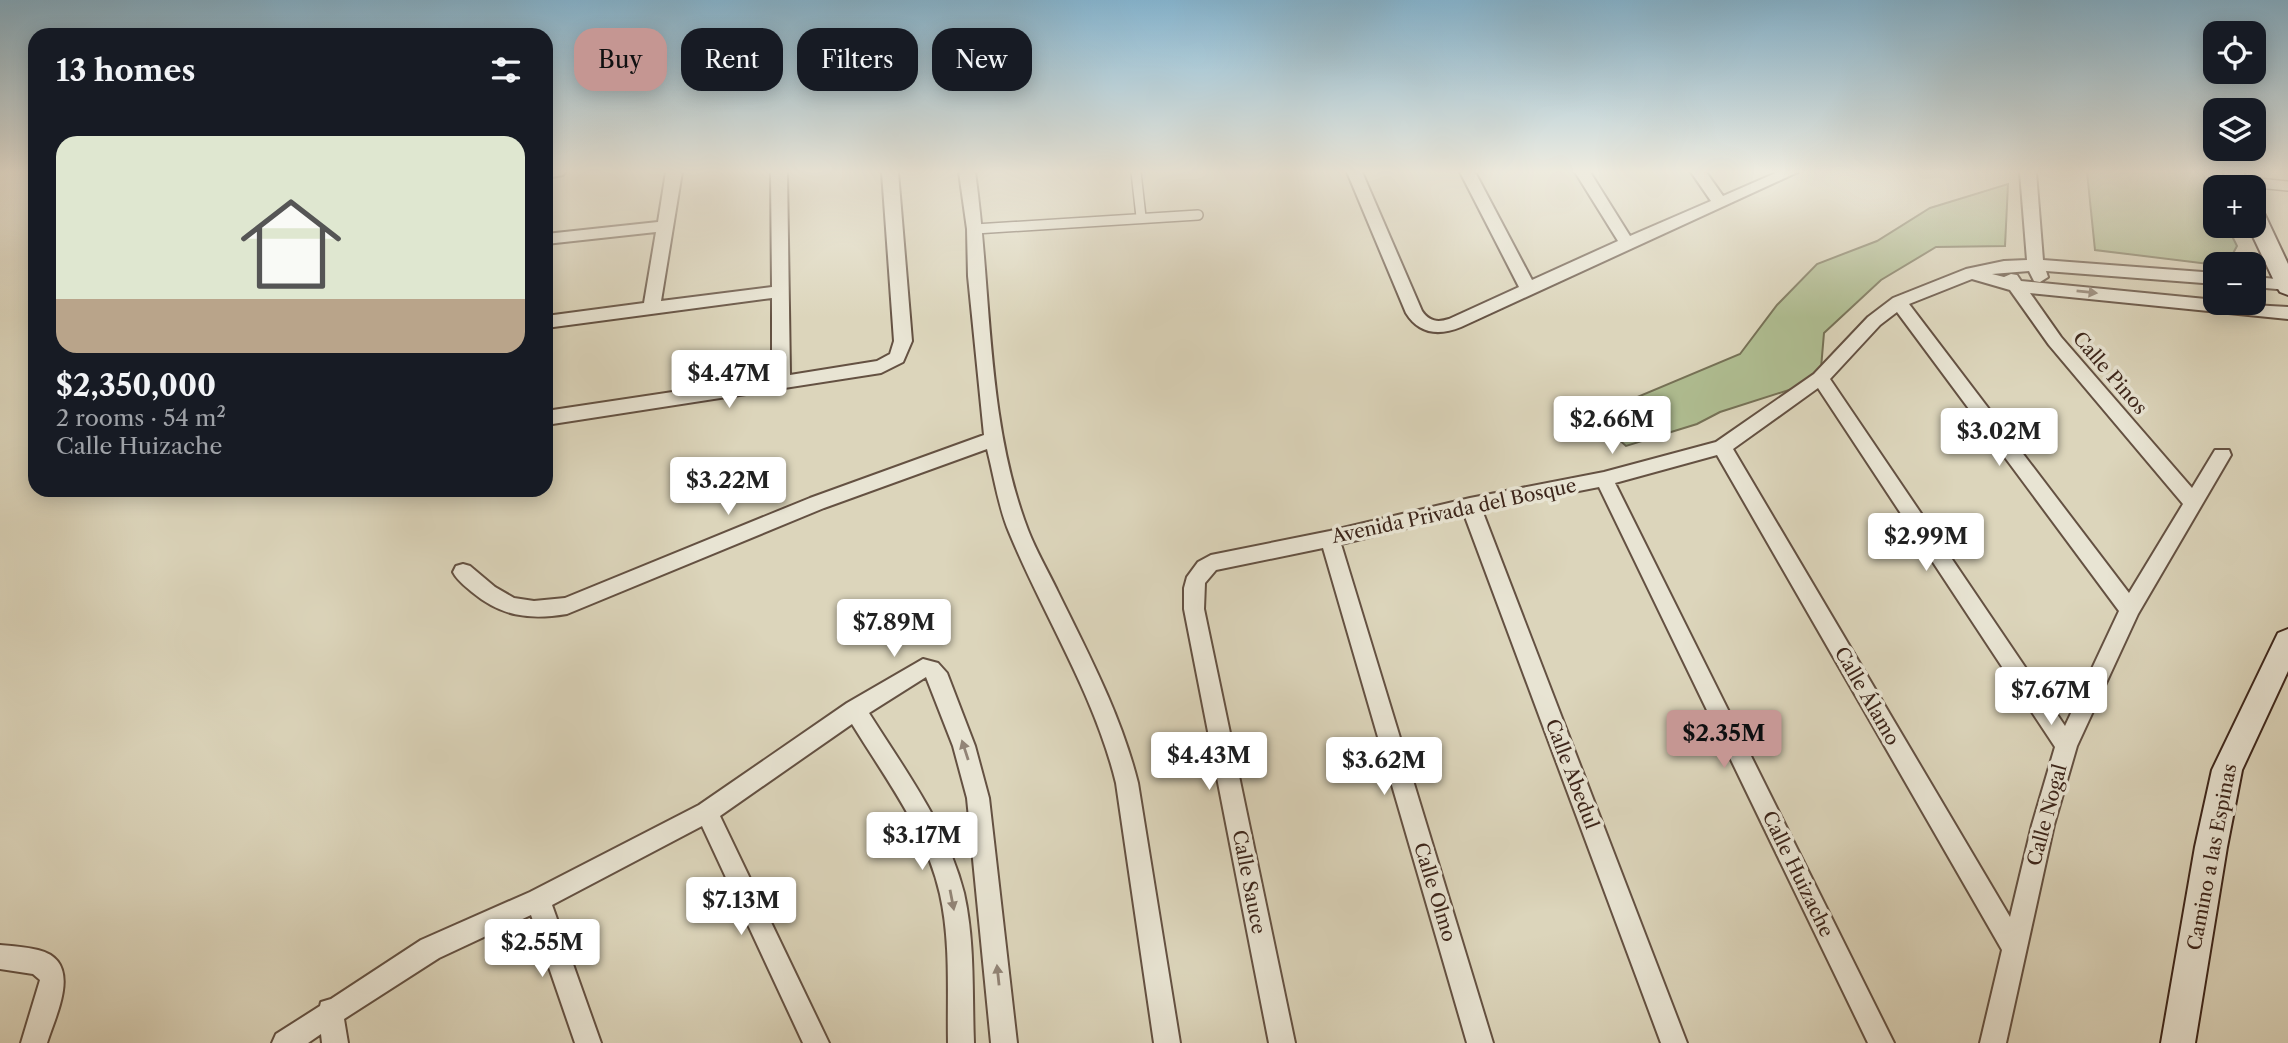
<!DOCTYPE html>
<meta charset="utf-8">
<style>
:root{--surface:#171b24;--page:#242831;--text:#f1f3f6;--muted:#9ea1a6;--line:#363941;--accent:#c59692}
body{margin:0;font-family:"Libre Caslon Text",serif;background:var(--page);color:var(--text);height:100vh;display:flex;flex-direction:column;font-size:26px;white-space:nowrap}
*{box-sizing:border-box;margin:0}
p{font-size:23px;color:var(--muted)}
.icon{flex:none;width:38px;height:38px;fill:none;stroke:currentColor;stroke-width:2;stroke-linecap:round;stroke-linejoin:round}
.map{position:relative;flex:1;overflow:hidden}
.panel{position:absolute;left:28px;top:28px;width:525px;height:469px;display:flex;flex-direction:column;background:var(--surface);border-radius:21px;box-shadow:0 4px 18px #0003}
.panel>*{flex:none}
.banner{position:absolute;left:574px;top:28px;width:665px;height:63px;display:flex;gap:14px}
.buttons{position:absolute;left:2203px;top:21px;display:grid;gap:14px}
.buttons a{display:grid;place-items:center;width:63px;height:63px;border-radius:14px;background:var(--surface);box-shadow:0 4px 18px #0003;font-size:35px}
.price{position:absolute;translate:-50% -60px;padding:0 16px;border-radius:7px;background:#fff;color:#222;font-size:23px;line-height:46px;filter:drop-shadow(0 2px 4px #0008)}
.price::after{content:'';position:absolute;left:50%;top:42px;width:21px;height:16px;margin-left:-10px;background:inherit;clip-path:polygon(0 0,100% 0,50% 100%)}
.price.on{background:var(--accent);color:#111}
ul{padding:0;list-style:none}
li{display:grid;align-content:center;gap:14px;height:371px;padding:0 28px}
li+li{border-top:2px solid var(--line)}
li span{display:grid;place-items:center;height:217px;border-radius:21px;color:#555}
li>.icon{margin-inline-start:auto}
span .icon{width:126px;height:126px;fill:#fffc;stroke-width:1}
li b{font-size:30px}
h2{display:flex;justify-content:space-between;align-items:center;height:84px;padding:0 28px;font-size:30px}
.chip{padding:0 24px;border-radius:21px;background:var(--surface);box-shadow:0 4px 18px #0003;font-size:24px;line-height:63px}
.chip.on{background:var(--accent);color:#111}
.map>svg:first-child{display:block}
</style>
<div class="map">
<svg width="2288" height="1043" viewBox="0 0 2288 1043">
<rect width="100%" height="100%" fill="#dcd5bb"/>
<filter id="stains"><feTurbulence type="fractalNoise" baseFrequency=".00286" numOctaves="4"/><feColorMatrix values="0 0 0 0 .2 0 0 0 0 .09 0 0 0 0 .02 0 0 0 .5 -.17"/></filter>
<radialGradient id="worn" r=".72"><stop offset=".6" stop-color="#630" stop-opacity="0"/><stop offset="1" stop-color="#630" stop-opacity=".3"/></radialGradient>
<path fill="#afbd91" stroke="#767156" stroke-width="2" d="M2087,172h115l13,29 1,25h11l10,20 -7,13 -21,5 -114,-14z
M2008,184l-3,62 -69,1 -55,33 -57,53 -4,47 -100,32 -23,12 -71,22 -34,-30 148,-62 37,-49 40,-41 60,-23 53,-33z"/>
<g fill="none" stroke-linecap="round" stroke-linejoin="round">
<g stroke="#645142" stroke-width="12">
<path id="lane" d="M1136,172l5,45
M2237,181l51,5
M975,229l223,-14"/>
</g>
<g stroke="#645142" stroke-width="4">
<path id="street" d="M546,172h19l-2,3 -17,3z
M666,172h16l-21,129 111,-14 -1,-115h16l3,203 87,-14 13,-7 4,-13 -12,-169h16l14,169 -9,21 -22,11 -335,52v-14l226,-34v-79l-226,30v-12l98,-13 12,-71 -110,12v-10l112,-12z
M959,172h16c17,117 10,246 53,358 8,21 20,41 30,62 31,63 63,123 80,191l42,260h-26l-38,-260c-22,-90 -72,-166 -107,-251 -11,-26 -15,-56 -22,-83l-163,59 -257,106c-37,6 -65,3 -95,-22 -7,-6 -15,-12 -19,-20l3,-6 7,-2 7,2 25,21 19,11 20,3 31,-3 245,-100 174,-63 -16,-159 -1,-47z
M1347,172h15l60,139c7,10 15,12 27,8l70,-32 -59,-115h15l57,108 86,-39 -43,-69h15l40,64 81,-35 -20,-29h15l17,24 55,-24h20l-337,155c-22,9 -42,7 -55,-14z
M2020,172h16l7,88 173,13v11l-170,-13 2,6 -8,5 -6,-1 -5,-10 -37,3 12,3 7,-3 6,1 4,6 195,19v3l72,4v12l-258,-26 31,44 131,151 23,-38h14l2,5 -93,159 -61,132 -23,79 -48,218h-26l22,-93 -285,-495 -102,28 279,560h-26l-269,-556 -117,23 205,533h-26l-197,-529 -123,30 152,499h-26l-144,-495 -107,22 -11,13 -1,26 91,434h-26l-85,-434v-21l3,-11 11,-15 13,-7 119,-24 140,-33 134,-26 112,-30 98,-68 54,-57 25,-19 73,-29 38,-8 23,-1zM1972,279l38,11 39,55 134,159 -54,89 -220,-289zM1897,312l222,299 -54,115 -235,-347 50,-54zM1818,388l237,359 -23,78 -22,92 -277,-468z
M2254,277l34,3v10l-34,-3z
M923,659l15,4 9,10 28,73 14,52 28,245h-26l-24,-245 -14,-52 -27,-69 -57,36c36,57 78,113 95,180 11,49 8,100 10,150h-26c-1,-49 3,-100 -8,-149 -14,-63 -55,-116 -88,-170l-132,92 109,227h-26l-101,-217 -150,79 49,138h-26l-44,-128 -92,43 -95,61 4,24h-26l-1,-9 -13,9h-36l4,-9 44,-28 1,-4 10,-3 90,-59 109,-48 169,-87 148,-102z
M0,945c12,1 26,2 38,5 46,11 18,64 9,93h-26l19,-63 -7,-6 -33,-5z"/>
</g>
<g stroke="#3c251a" stroke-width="4">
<path id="secondary" d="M2223,172h20l7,15h-20z
M2254,208l8,2 3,5 23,49v31l-8,-3 -3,-5 -29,-61h6z
M2288,629v42l-46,99 -15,77 -32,196h-34l34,-196 17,-77 66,-137z"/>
</g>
<use href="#lane" stroke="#e8e4d3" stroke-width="9"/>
<use href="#street" fill="#e8e4d3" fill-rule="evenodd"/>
<use href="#secondary" fill="#e8e4d3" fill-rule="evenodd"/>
</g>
<defs><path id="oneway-solid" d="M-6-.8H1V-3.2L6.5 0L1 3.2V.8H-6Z" transform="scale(1.75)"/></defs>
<g fill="#928476">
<use href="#oneway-solid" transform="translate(2087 292) rotate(6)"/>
<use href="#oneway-solid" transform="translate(965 750) rotate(-108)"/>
<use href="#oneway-solid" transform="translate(952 900) rotate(79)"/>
<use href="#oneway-solid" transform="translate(998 975) rotate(-96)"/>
</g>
<linearGradient id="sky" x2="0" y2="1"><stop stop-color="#85b6d2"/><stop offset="0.54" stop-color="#efece0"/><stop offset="1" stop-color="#efece0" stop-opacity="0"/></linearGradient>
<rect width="2288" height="318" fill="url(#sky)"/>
<g text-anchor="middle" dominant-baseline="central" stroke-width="7" stroke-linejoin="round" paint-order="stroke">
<g font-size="19" fill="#3c251a" stroke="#e8e4d3">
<text transform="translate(2110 373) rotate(49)">Calle Pinos</text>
<text transform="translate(1454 511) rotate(-12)">Avenida Privada del Bosque</text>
<text transform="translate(1867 696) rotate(60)">Calle Álamo</text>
<text transform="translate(1572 774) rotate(69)">Calle Abedul</text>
<text transform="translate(2047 815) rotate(-75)">Calle Nogal</text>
<text transform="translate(2212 857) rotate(-79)">Camino a las Espinas</text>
<text transform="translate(1798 874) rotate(64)">Calle Huizache</text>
<text transform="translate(1249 882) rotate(79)">Calle Sauce</text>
<text transform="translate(1435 892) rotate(73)">Calle Olmo</text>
</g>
</g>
<rect width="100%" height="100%" filter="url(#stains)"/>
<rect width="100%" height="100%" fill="url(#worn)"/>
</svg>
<div class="buttons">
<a><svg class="icon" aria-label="locate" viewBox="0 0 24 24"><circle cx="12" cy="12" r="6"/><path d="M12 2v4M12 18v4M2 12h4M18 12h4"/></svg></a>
<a><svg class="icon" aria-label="layers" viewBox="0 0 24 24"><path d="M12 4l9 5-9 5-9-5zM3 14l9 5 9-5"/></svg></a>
<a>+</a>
<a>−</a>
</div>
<b class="price" style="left:729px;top:410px">$4.47M</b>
<b class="price" style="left:1612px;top:456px">$2.66M</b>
<b class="price" style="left:1999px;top:468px">$3.02M</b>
<b class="price" style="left:728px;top:517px">$3.22M</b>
<b class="price" style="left:1926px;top:573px">$2.99M</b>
<b class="price" style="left:894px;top:659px">$7.89M</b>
<b class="price" style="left:2051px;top:727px">$7.67M</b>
<b class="price on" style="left:1724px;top:770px">$2.35M</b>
<b class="price" style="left:1209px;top:792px">$4.43M</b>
<b class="price" style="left:1384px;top:797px">$3.62M</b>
<b class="price" style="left:922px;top:872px">$3.17M</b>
<b class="price" style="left:741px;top:937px">$7.13M</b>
<b class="price" style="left:542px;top:979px">$2.55M</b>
<div class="banner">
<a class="chip on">Buy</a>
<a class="chip">Rent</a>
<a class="chip">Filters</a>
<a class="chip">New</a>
</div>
<section class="panel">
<h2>13 homes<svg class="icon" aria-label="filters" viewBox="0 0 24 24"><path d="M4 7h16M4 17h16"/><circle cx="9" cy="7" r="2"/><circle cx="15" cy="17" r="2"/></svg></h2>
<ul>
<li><span style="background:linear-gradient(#dfe7d0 75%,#b9a48a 0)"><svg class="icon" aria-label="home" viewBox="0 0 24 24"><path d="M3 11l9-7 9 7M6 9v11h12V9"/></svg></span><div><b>$2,350,000</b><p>2 rooms · 54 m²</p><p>Calle Huizache</p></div></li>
</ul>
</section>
</div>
